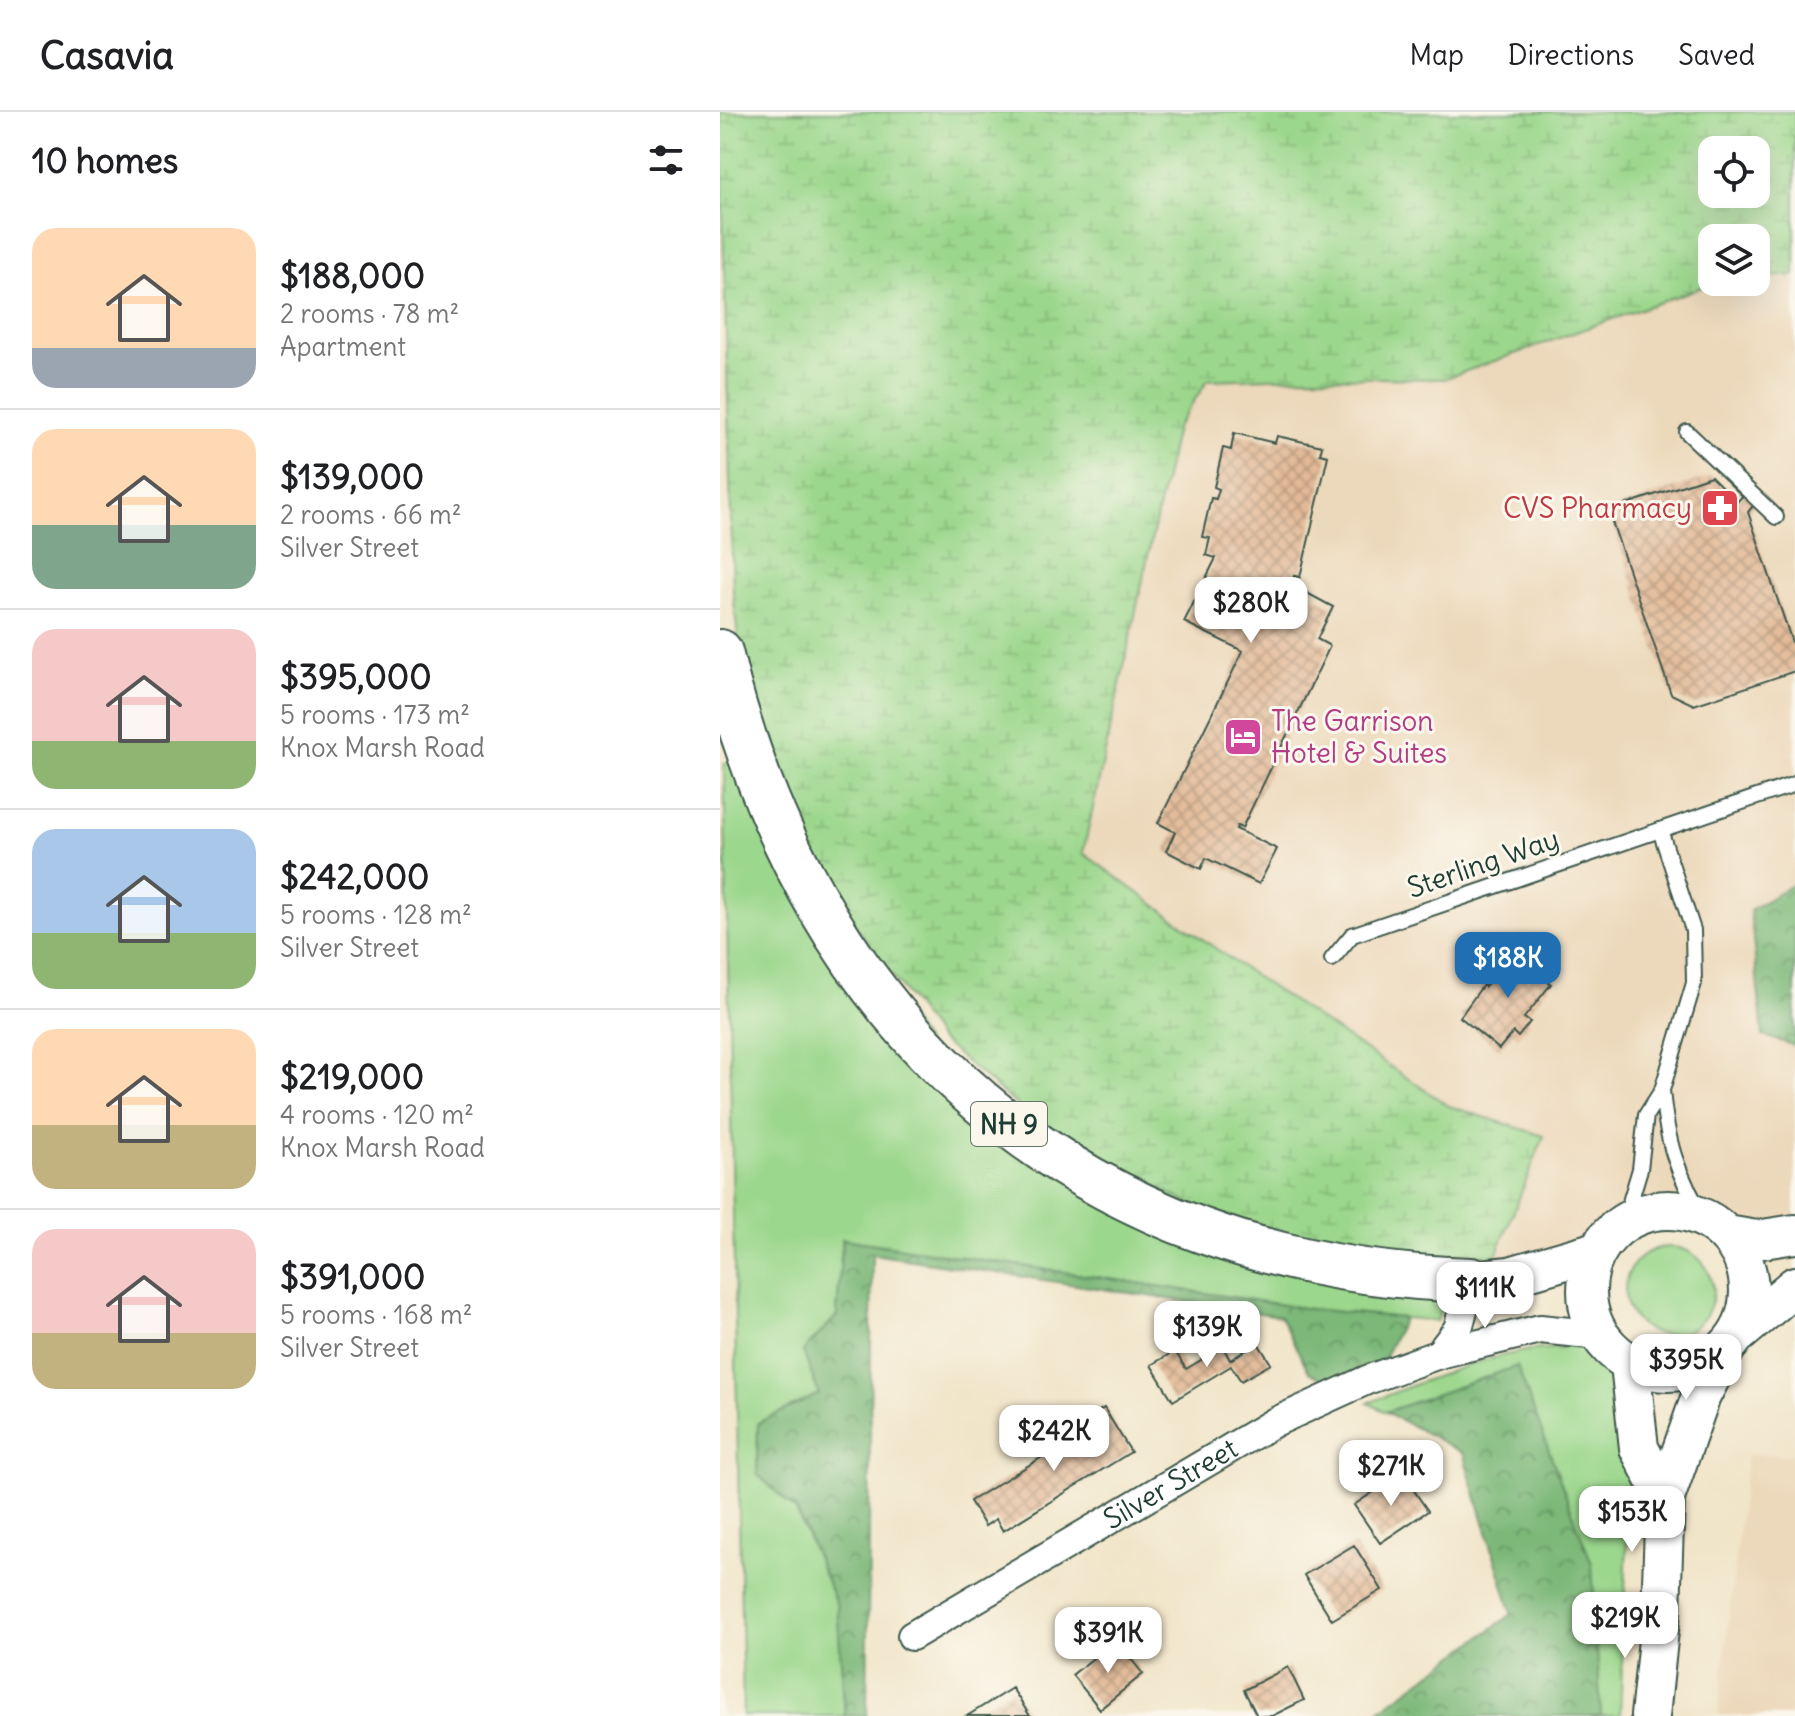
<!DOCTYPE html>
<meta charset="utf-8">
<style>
:root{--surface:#fff;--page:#f2f2f2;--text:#202124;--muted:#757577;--line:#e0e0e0;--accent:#1f6fb2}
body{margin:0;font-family:Delius,sans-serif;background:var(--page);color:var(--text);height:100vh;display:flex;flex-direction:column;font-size:30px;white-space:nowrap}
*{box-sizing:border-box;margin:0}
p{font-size:26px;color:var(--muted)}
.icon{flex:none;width:44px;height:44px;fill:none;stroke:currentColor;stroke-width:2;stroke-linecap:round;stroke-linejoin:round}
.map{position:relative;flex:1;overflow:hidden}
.details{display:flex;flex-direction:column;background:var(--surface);width:720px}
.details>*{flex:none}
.fabs{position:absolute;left:978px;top:24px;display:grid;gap:16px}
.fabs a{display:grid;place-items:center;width:72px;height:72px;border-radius:16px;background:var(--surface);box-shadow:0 8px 32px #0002;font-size:40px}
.price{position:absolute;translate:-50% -68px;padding:0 18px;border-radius:16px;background:#fff;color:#222;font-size:26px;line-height:52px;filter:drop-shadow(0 2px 4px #0008)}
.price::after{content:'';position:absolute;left:50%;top:48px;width:24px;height:18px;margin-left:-12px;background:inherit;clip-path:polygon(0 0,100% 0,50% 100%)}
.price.on{background:var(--accent);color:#fff}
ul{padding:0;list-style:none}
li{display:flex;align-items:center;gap:24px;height:200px;padding:0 32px}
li+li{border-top:2px solid var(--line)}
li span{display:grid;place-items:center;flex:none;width:224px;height:160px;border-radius:24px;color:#555}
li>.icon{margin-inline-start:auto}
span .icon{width:96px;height:96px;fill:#fffc;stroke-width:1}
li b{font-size:34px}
h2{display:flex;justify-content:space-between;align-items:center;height:96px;padding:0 32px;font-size:34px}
header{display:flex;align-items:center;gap:48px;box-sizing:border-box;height:112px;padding:0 40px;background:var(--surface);border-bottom:2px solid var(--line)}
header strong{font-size:38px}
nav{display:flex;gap:44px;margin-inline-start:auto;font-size:28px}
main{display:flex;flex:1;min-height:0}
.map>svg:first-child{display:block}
</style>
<header>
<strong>Casavia</strong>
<nav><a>Map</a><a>Directions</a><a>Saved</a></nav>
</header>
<main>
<section class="details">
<h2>10 homes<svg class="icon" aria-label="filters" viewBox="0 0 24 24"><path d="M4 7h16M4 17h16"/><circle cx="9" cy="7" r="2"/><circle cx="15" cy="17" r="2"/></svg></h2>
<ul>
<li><span style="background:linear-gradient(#ffd9b3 75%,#9aa5b1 0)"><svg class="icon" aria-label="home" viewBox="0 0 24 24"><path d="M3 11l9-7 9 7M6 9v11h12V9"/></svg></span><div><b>$188,000</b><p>2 rooms · 78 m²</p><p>Apartment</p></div></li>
<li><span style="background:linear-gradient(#ffd9b3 60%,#7fa58c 0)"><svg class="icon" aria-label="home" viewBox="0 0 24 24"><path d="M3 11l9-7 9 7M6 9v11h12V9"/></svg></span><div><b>$139,000</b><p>2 rooms · 66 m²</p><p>Silver Street</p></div></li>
<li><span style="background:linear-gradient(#f6c9c9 70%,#8fb573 0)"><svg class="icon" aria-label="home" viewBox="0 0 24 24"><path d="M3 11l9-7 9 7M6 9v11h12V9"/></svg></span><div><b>$395,000</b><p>5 rooms · 173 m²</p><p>Knox Marsh Road</p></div></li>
<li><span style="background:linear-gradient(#a9c7e8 65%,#8fb573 0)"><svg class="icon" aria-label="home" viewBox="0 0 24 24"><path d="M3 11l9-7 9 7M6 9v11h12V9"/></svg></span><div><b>$242,000</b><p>5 rooms · 128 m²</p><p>Silver Street</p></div></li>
<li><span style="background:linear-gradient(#ffd9b3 60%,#c2b280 0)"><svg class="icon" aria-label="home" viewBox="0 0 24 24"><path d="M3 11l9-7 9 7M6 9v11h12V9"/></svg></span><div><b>$219,000</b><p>4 rooms · 120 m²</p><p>Knox Marsh Road</p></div></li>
<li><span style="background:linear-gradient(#f6c9c9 65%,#c2b280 0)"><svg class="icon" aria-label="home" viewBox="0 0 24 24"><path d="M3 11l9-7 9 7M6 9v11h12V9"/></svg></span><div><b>$391,000</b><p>5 rooms · 168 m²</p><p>Silver Street</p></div></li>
</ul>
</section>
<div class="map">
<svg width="1075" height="1604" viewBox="0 0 1075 1604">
<defs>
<pattern id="forest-crowns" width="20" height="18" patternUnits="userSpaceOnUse" patternTransform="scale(2)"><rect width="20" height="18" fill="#7cb878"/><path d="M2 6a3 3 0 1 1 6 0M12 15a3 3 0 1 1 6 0" fill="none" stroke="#659763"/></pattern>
<pattern id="wetland-marsh" width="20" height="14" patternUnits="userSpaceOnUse" patternTransform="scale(2)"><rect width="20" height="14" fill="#9bd78c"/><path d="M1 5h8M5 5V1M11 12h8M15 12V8" fill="none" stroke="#85b979"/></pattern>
<pattern id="building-cross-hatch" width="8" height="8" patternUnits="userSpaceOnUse" patternTransform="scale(2)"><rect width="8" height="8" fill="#e3ba97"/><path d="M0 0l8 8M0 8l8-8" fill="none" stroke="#b7987c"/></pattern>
</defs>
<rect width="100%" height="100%" fill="#fbf7ec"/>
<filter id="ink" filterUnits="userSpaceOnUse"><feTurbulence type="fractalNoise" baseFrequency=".0125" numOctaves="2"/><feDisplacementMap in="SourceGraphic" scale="16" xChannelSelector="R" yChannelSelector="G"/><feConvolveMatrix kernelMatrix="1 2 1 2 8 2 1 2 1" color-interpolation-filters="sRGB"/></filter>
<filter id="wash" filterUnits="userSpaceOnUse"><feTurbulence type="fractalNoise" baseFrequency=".006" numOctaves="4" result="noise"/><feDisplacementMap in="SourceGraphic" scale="32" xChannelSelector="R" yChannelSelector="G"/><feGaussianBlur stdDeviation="1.8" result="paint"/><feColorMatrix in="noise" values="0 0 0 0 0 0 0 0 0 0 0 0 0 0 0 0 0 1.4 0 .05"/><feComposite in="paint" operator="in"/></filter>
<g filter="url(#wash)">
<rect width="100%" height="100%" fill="#f1e5c9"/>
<path fill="#ecd8ba" d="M1075,163v608l-45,27 13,126 32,10v178l-22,3 -47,-9 -27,-14 -39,-6 -36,8 -47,35 -84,22 51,-127 -95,-30 -206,-138 -160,-115 94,-425 31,-48 98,-3 138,2 272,-97h40v-4z
M1027,1342l48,1v261h-77z"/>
<path fill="#9bd78c" stroke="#5d8a60" stroke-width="2" d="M16,650l239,354 470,181 -8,24 -127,-12 -468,-70 -5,77 -34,35 16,43 -61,29 -1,50 39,38 41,94 8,111h-102l-19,-952z
M905 1179a44 44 0 1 1 88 0a44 44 0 1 1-88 0Z
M843,1227l23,8 18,13 13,33 12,97 -9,226h-19l-10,-152 -74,-197 -131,45 -18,-9c50,-20 142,-59 194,-54z"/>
<path fill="url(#forest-crowns)" stroke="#4e7a56" stroke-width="2" d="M1075,771v163l-32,-10 -13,-126z
M122,1127l468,70 94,9 -21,42 -55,22 -19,-10 -29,-56 -408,-62 -5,462h-22l-8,-111 -40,-94 -40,-37 1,-51 61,-29 -16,-43 34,-35z
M797,1254l75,198 9,152h-229l140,-102 -49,-161 -77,-41z"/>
<path fill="url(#wetland-marsh)" stroke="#5d8a60" stroke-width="2" fill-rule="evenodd" d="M0,0h1075v163l-39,3v-40h-44v44h4l-272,97 -138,-2 -98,3 -32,48 -93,425 160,115 206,138 95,30 -51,127 -169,-19 -128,-37 -152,-79 -105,-89 -133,-181 -67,-211 -6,-55zM992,38h44v44h-44z"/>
<g id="blocks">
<path fill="url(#building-cross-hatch)" d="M514,321l41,10 2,-7 45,10 -2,8 8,2 -28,121 -6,-1 -2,9 41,22 -16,32 13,7 -88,182 -5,-2 -1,3 41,20 -18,35 -53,-26 -5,11 -35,-18 9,-19 -17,-9 85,-172 -59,-29 32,-64 -10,-3 4,-17 -8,-1 9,-39 5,1 3,-10 -5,-2 9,-39 8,2z
M991,364l26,26 10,-11 10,10 -9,11 47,139v20l-101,34 -23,-11 -61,-178 4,-1 -2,-6z
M792,841l12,9 6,-7 24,19 -6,8 3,2 -27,34 6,4 -12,15 -5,-5 -14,17 -39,-32 23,-32 2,2z
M538,1231l13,21 -30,17 -10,-15 -58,35 -22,-36 24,-14 11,18 37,-22 7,13z
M384,1296l27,44 -128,79 -7,-12 -11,7 -15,-25 102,-62 -5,-8z
M682,1361l26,38 -48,32 -26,-38z
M634,1433l28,45 -50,30 -28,-45z
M396,1528l27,34 -43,35 -28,-34z
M568,1555l16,33 -32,16h-15l-13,-26z
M292,1576l18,28h-63z"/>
</g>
</g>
<g filter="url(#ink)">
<use href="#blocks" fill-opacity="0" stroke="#3e564a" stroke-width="2"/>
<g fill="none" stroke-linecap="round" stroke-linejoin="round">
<g stroke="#3e564a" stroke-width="18">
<path id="lane" d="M967,320l89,85
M612,847l20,-24 443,-151
M942,978c5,53 14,82 42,128
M904,1110l16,-53 6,-54 16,-25 32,-107 -1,-53 -33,-100"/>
</g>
<g stroke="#3e564a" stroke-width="32">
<g id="street">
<path d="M719,1242l19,-25 13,-49"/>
<path id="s1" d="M192,1524l363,-214 92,-42 72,-26 101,-25 59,6"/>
</g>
</g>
<g stroke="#3e564a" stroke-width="42">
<path id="secondary" d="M867 1179a81 81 0 1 1 162 0a81 81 0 1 1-162 0Z
M1007,1123l29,5 39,-6
M751,1168l39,-4 87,-25
M1018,1222l57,-48
M910,1252l9,84 26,50
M930,1604l11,-105 4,-113 36,-102 25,-48"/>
</g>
<g stroke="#3e564a" stroke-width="48">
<path id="highway" d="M0,540c89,376 359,617 751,628"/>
</g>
<use href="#lane" stroke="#fff" stroke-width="14"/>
<use href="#street" stroke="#fff" stroke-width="28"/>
<use href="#secondary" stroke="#fff" stroke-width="38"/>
<use href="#highway" stroke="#fff" stroke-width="44"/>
</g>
</g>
<defs>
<g id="pharmacy-square" transform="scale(2)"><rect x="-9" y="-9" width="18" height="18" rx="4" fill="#e0444e" stroke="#fbf7ec"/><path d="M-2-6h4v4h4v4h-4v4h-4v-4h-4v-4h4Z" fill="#fff"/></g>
<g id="hotel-square" transform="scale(2)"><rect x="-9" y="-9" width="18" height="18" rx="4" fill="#d1479c" stroke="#fbf7ec"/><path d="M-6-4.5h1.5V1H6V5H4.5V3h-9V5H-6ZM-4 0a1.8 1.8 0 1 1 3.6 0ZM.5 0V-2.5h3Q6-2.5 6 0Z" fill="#fff"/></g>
</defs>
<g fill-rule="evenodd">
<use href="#pharmacy-square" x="1000" y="396"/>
<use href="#hotel-square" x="523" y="625"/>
</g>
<g text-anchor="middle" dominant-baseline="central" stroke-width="6" stroke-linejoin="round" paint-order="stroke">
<rect fill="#fbf7ec" stroke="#61756b" stroke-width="2" x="251" y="990" width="76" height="44" rx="6"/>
<g font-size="26" font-weight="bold" fill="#1f3d34">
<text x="289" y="1012">NH 9</text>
</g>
<g font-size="28" fill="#be3a42" stroke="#fbf7ec" text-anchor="end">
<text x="972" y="396">CVS Pharmacy</text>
</g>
<g font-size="28" fill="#b23c85" stroke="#fbf7ec" text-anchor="start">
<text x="551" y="609">The Garrison<tspan x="551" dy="32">Hotel &amp; Suites</tspan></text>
</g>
<g font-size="28" fill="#1f3d34" stroke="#fbf7ec">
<text transform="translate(763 751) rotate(-19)">Sterling Way</text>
<text stroke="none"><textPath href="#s1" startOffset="300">Silver Street</textPath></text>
</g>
</g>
</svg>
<div class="fabs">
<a><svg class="icon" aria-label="locate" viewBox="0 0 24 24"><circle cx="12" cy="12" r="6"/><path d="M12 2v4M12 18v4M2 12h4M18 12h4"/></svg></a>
<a><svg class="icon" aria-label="layers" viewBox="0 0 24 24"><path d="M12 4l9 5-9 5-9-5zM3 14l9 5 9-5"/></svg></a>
</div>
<b class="price" style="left:531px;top:533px">$280K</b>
<b class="price on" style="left:788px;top:888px">$188K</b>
<b class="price" style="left:765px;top:1218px">$111K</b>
<b class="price" style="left:487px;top:1257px">$139K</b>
<b class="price" style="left:966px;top:1290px">$395K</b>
<b class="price" style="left:334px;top:1361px">$242K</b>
<b class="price" style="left:671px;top:1396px">$271K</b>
<b class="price" style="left:912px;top:1442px">$153K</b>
<b class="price" style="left:905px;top:1548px">$219K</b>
<b class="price" style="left:388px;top:1563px">$391K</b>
</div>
</main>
